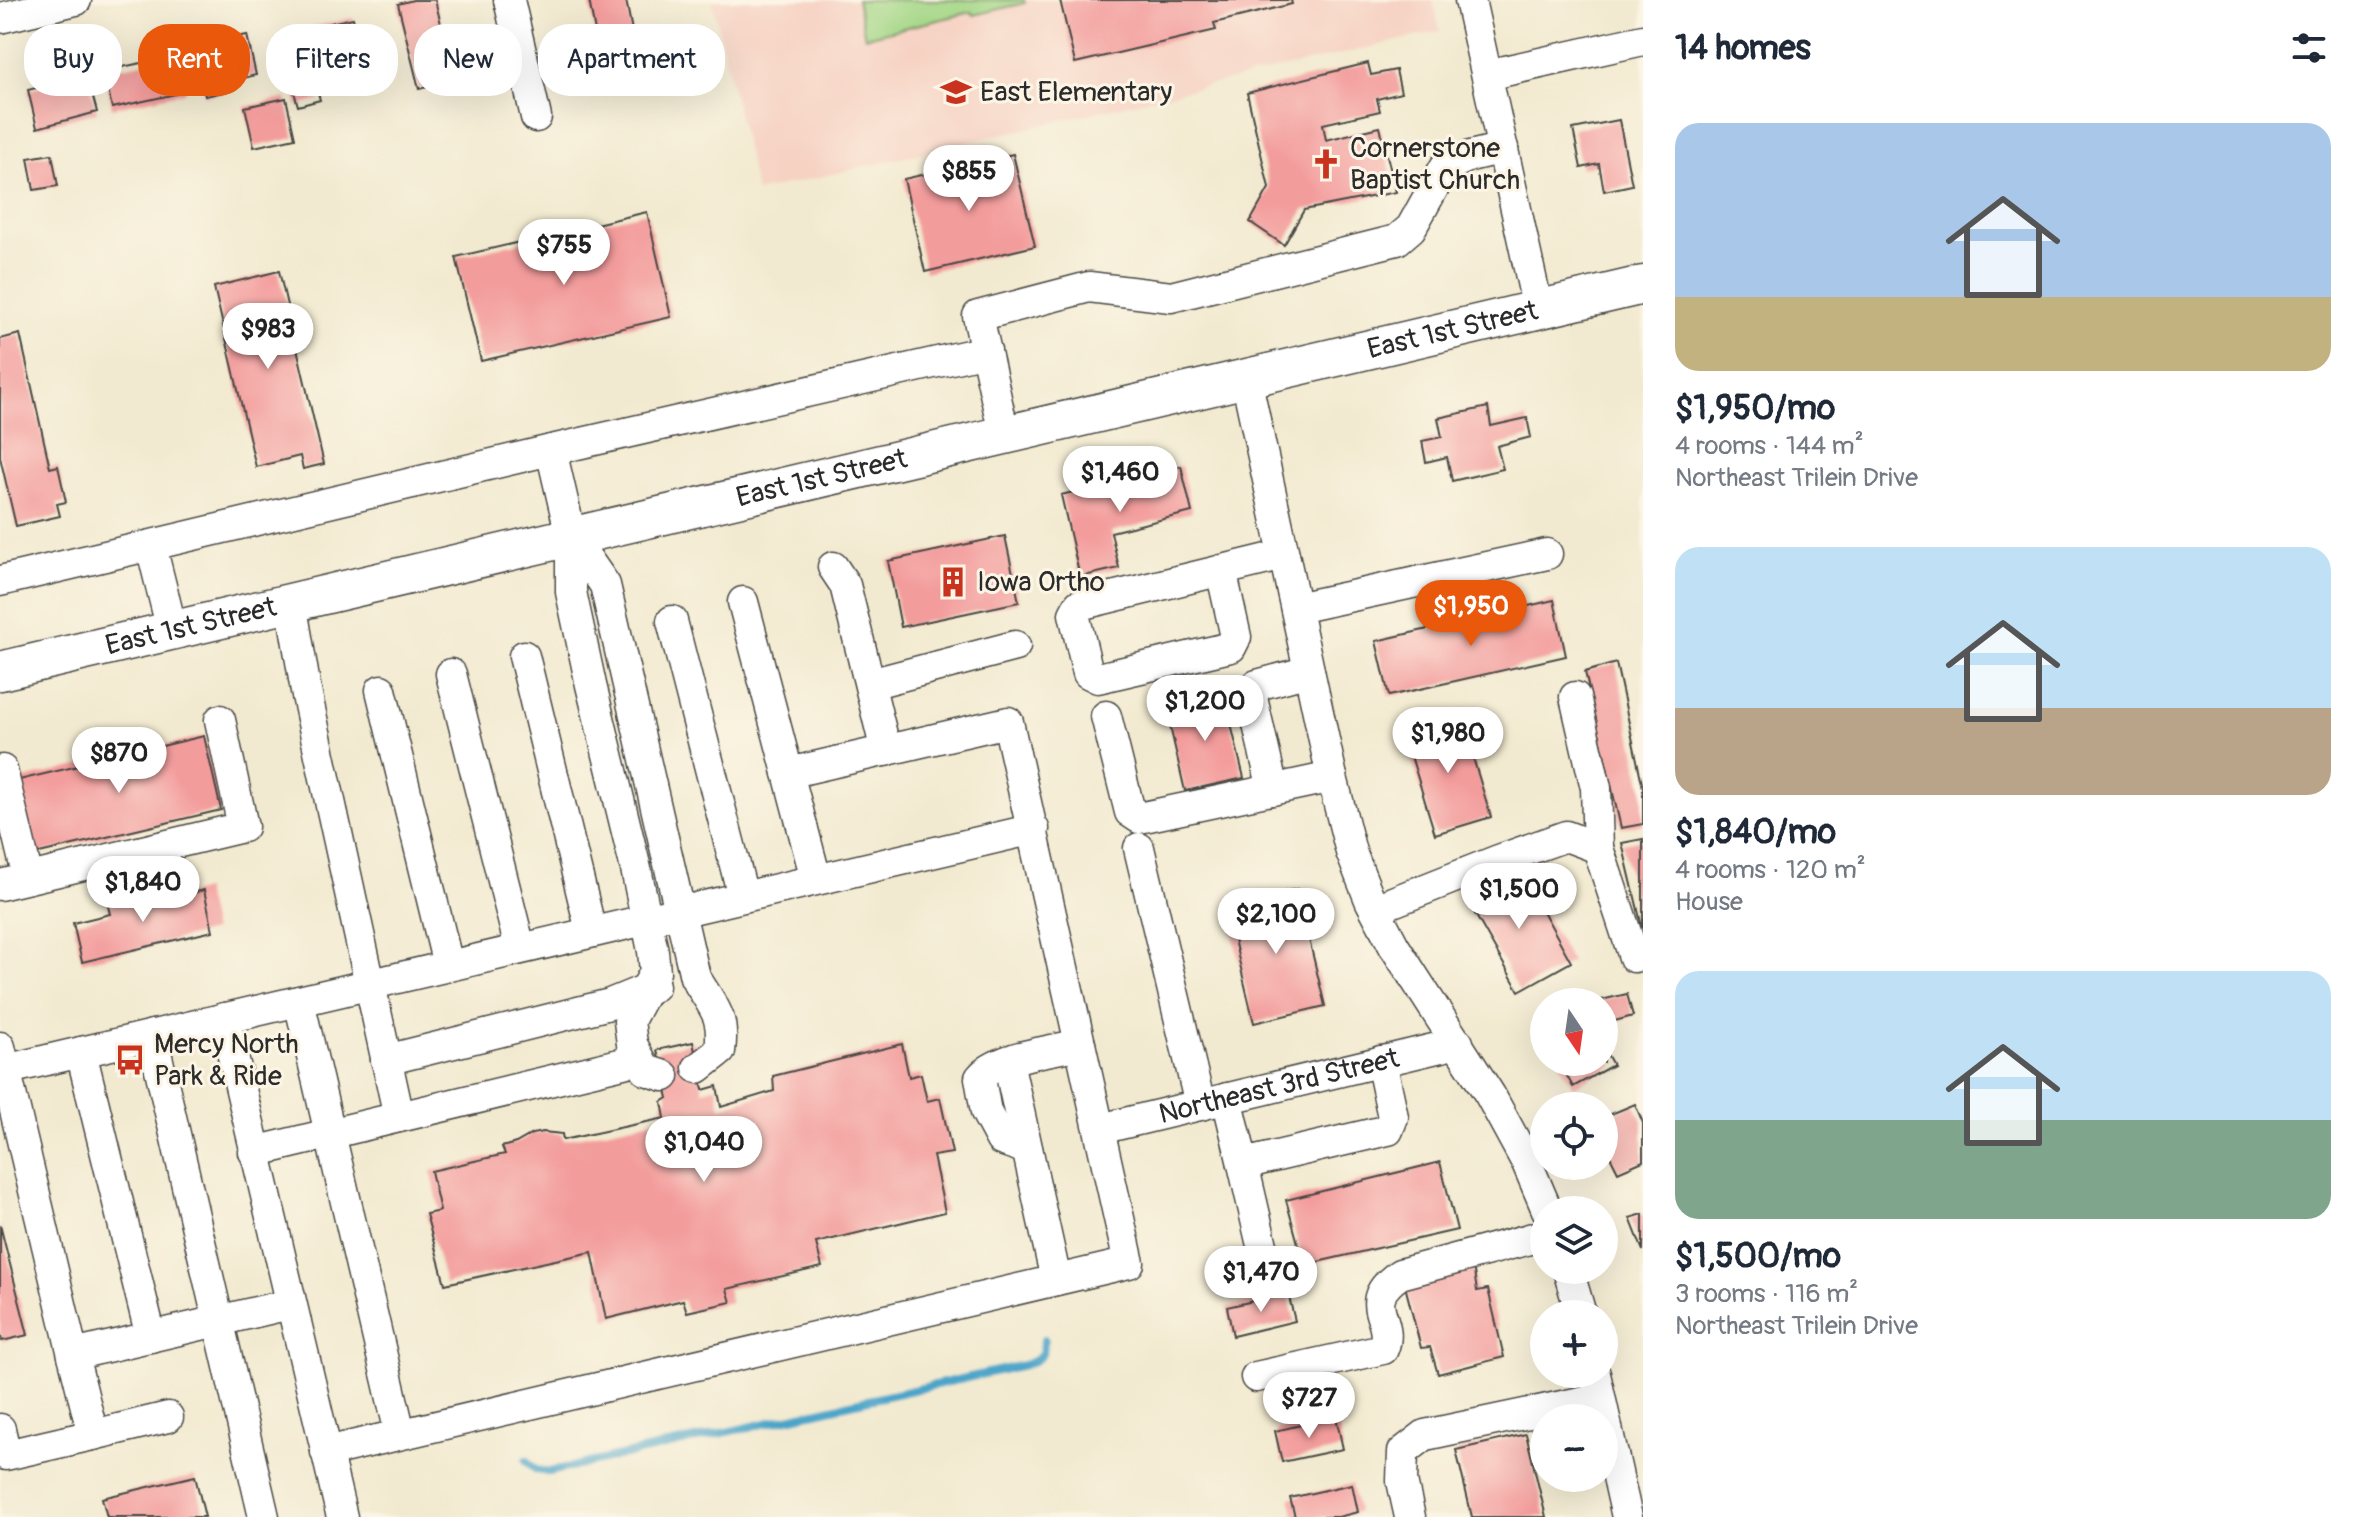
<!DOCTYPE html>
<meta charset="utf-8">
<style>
:root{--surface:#fff;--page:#f2f2f3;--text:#1f2937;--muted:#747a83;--accent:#ea580c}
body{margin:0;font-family:Pangolin,sans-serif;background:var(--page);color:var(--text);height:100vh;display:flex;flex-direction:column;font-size:30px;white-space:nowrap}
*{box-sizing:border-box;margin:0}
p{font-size:26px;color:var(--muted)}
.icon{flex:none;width:44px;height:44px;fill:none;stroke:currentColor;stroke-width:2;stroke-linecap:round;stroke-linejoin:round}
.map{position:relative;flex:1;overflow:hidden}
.drawer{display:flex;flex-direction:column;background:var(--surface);width:720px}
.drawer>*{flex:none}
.top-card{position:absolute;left:24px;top:24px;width:760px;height:72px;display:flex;gap:16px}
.needle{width:52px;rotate:167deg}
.tools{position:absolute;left:1530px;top:988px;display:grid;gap:16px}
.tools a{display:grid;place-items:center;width:88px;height:88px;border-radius:50%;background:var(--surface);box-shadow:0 8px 32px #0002;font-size:40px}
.price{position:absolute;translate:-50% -68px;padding:0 18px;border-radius:28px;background:#fff;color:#222;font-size:26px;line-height:52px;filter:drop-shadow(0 2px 4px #0008)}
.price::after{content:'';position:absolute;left:50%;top:48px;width:24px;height:18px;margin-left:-12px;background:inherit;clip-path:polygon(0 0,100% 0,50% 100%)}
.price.selected{background:var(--accent);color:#fff}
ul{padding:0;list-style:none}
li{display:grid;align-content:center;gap:16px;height:424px;padding:0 32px}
li span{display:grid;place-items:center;height:248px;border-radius:24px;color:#555}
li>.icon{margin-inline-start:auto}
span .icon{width:144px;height:144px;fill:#fffc;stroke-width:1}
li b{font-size:34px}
h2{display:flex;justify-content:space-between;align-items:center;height:96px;padding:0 32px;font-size:34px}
.pill{padding:0 28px;border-radius:32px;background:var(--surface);box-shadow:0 8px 32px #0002;font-size:28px;line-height:72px}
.pill.selected{background:var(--accent);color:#fff}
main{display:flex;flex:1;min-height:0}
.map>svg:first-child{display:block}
</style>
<main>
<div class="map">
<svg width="1643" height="1517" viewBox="0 0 1643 1517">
<rect width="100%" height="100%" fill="#fcf5e5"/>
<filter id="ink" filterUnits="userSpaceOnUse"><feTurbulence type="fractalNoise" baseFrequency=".0125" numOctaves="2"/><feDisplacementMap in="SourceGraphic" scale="16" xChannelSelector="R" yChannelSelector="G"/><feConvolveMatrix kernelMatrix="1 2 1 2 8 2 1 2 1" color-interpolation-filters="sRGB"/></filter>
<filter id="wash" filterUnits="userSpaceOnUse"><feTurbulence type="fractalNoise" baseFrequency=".006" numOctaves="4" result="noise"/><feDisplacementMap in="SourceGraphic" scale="32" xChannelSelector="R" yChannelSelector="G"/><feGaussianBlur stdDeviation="1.8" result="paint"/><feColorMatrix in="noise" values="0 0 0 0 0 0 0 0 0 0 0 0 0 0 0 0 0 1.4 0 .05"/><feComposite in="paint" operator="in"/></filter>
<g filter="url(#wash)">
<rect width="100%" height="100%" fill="#f2ead0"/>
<path fill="#f6d2c3" d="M712,0h721l7,31 -684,161z"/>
<path fill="#a4d787" stroke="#688159" stroke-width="2" d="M857,0h167l1,3 -51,12 -2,-3 -107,25z"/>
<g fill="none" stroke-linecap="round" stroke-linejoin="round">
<path stroke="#4ca5c9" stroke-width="8" d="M526,1460l10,10 13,2 475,-107c15,-5 20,-9 20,-25"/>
</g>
<g id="blocks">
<path fill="#f39c9c" d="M413,0h22l20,80 -36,9 -21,-85z
M589,0h37l9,46 -36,7z
M1060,0h231l1,4 -78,19 2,7 -141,33z
M353,18l9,35 -55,12 -8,-35z
M247,35l9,40 -25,6 2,9 -28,6 -11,-50z
M178,55l7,37 -73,16 -8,-37z
M1368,63l3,12 25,-5 5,23 -24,6 3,12 -57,13 3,16 54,-13 16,65 -92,18 -20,35 -34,-23 19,-34 -22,-95z
M311,68l9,32 -22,6 -9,-32z
M87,75l10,37 -60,16 -9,-38z
M286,98l9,40 -41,9 -9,-40z
M1619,120l13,65 -28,6 -5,-27 -18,4 -8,-39z
M52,154l6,32 -24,4 -6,-32z
M1013,154l22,92 -110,26 -21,-93z
M647,212l24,105 -190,44 -25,-104z
M279,271l45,193 -21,5 -3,-13 -44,11 -42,-180z
M20,334l30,134 8,-2 8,36 -9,2 3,12 -44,10 -16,-69v-118z
M1488,407l3,19 36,-8 4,19 -34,9 6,23 -51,12 -5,-24 -21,5 -4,-21 20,-4 -4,-19z
M1181,466l11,46 -81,20 8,36 -39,9 -19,-82z
M1005,536l14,66 -118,25 -13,-66z
M1554,600l12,56 -177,40 -13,-55z
M1616,663l27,125v36l-22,4 -36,-156z
M1224,695l20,83 -59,13 -19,-82z
M1461,718l30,99 -56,17 -31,-101z
M204,736l17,74 -186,44 -20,-73z
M1643,839v88h-1l-20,-84z
M1521,871l50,91 -52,29 -52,-91z
M1297,889l28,117 -71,17 -28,-117z
M204,890l9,41 -131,31 -9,-39 37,-9 -2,-8 60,-15 2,8z
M1627,994l6,22 -29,8v-22l-7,-1z
M693,1042l10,48 14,-4 4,21 53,-16 -1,-15 129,-32 7,33 12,-3 6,27 13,-3 12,55 -19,3 12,56 -129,31 6,24 -95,22 4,13 -44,10 -4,-12 -77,19 -14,-67 -147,32 -19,-70 14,-3 -9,-40 74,-17 -3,-7 14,-4 16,-9 11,-2 19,2 1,6 102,-22 -3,-16 6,-4 -11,-48z
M1604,1049l9,16 -40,22 -14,-25h45z
M1635,1104l8,19v38l-25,11 -14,-28v-27z
M1440,1162l17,68 -153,35 -18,-65z
M1643,1214v37l-13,-33z
M0,1225l28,110 -26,6 -2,-9z
M1473,1265l4,26 11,-2 16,68 -66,17 -8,-27 -9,1 -17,-66z
M1288,1293l7,28 -62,15 -6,-29z
M1336,1417l7,32 -61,13 -7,-31z
M1526,1434l20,83h-74l-16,-67z
M195,1476l10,41h-98l-5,-19z
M1352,1484l6,28 -20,5h-43l-5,-19z"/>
</g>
</g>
<g filter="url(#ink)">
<use href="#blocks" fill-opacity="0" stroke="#494844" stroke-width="2"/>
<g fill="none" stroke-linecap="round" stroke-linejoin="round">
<g stroke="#494844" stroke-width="33">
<g id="minor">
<path d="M509,0l27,117"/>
<path d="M1470,0l68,309"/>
<path d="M0,18l76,-18"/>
<path d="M1487,75l156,-35"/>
<path d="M1246,378l86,399 19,75 19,48 24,46 96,149 37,68 20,47"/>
<path d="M1004,434l-26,-118 111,-29 82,10 226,-57 14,-12 34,-61 25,-11 33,-8"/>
<path d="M551,450l20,86v56l20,93 45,184 17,82 2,21 -26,49 3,23 14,26 18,6"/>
<path d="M571,536l34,49 90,392c18,31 30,37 25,74l-22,17"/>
<path d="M151,546l21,84"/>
<path d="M833,567l12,18 41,166"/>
<path d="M1221,570l15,67 -5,10 -133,31 -10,-5 -14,-59 5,-9 205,-50"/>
<path d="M0,581l551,-131 435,-99"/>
<path d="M291,602l15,89 93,426"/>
<path d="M743,602l73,277"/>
<path d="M1296,608l251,-54"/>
<path d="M672,621l71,275"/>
<path d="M524,656l67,275"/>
<path d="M451,674l69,274"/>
<path d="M870,684l145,-38"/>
<path d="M381,690l67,275"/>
<path d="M1575,697l21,91 2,60"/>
<path d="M1106,716l24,96 9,6 193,-41"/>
<path d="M2,770l26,108"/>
<path d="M1273,790l-21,-92 5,-13 52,-14"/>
<path d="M1139,848l61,257"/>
<path d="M0,885l243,-58 -23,-107"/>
<path d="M1375,909l121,-48 70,-25 32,12 36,109"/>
<path d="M299,1001l101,432"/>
<path d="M224,1018l118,499"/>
<path d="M152,1035l112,482"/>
<path d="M0,1047l73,308 217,-51"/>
<path d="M81,1052l70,285"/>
<path d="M386,1060l224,-56 44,-18"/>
<path d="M1008,1061l48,219"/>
<path d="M0,1071l1034,-242"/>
<path d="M1227,1098l16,66 145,-34 5,-13 -12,-56"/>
<path id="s1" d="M1100,1129l358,-86"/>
<path d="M1027,1149l-26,-9 -15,-28 -6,-34c17,-22 73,-27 100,-34"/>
<path d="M254,1152l386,-93"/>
<path d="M1243,1164l25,107"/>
<path d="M1568,1270l13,44"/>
<path d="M1595,1374l32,143"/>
<path d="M1256,1377l127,-28c13,-31 -26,-45 17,-75l144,-39"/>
<path d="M0,1429l6,26 87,-20 -20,-80"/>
<path d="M93,1435l75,-18"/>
<path d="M326,1452l803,-189 -121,-541 -220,51"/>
<path d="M1410,1517l-8,-36 1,-29 22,-17 175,-37"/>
</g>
</g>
<g stroke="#494844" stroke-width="41">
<g id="major">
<path id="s2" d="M0,671l1643,-386"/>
</g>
</g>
<use href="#minor" stroke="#fff" stroke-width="30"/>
<use href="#major" stroke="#fff" stroke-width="38"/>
</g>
</g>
<defs>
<g id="school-bare" transform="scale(2.4)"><path d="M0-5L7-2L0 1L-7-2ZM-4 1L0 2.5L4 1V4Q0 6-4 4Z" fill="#c8321e" stroke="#fcf5e5" stroke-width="2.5" paint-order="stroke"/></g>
<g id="church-bare" transform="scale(2.4)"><path d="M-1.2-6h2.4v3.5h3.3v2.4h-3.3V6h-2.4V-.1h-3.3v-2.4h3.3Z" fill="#c8321e" stroke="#fcf5e5" stroke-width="2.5" paint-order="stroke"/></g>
<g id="building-bare" transform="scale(2.4)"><path d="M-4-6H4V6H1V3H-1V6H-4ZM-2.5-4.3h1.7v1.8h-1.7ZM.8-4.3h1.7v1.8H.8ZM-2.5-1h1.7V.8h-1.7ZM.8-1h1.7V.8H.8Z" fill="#c8321e" stroke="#fcf5e5" stroke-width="2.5" paint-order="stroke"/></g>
<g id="bus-bare" transform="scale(2.4)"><path d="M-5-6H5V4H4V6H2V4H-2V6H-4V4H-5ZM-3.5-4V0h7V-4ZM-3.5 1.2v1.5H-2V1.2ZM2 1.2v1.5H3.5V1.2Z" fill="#c8321e" stroke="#fcf5e5" stroke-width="2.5" paint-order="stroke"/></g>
</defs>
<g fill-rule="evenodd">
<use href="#school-bare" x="956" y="92"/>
<use href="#church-bare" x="1326" y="164"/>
<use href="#building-bare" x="953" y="582"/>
<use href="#bus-bare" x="130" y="1060"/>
</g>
<g text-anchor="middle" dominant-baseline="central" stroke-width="6" stroke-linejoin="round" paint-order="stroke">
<g font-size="28" fill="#2b2b2b" stroke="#fcf5e5" text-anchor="start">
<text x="980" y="92">East Elementary</text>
<text x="1350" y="148">Cornerstone<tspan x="1350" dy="32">Baptist Church</tspan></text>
<text x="977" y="582">Iowa Ortho</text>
<text x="154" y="1044">Mercy North<tspan x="154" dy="32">Park &amp; Ride</tspan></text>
</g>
<g font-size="28" fill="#2b2b2b" stroke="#fcf5e5">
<text stroke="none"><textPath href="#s2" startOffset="1492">East 1st Street</textPath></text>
<text stroke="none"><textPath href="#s2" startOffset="844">East 1st Street</textPath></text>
<text stroke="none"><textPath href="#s2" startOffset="196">East 1st Street</textPath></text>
<text stroke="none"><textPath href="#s1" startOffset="184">Northeast 3rd Street</textPath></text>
</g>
</g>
</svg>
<div class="tools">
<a><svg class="needle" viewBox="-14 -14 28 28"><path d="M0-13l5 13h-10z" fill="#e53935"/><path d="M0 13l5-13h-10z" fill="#747a83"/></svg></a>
<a><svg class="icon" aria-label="locate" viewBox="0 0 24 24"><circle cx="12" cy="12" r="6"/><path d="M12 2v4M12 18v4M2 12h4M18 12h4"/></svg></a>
<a><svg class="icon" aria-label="layers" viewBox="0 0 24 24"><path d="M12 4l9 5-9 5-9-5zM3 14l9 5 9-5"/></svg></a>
<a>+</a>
<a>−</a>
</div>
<b class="price" style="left:969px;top:213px">$855</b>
<b class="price" style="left:564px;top:287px">$755</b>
<b class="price" style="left:268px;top:371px">$983</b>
<b class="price" style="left:1120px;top:514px">$1,460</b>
<b class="price selected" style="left:1471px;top:648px">$1,950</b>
<b class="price" style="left:1205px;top:743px">$1,200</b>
<b class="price" style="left:1448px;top:775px">$1,980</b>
<b class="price" style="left:119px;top:795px">$870</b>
<b class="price" style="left:143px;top:924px">$1,840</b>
<b class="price" style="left:1519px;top:931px">$1,500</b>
<b class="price" style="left:1276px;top:956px">$2,100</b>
<b class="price" style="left:704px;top:1184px">$1,040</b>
<b class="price" style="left:1261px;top:1314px">$1,470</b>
<b class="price" style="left:1309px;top:1440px">$727</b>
<div class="top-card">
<a class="pill">Buy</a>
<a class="pill selected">Rent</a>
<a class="pill">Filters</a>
<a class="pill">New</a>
<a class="pill">Apartment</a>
</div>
</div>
<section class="drawer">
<h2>14 homes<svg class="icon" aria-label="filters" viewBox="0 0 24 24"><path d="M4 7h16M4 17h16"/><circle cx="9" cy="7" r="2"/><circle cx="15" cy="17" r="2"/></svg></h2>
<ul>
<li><span style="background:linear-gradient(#a9c7e8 70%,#c2b280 0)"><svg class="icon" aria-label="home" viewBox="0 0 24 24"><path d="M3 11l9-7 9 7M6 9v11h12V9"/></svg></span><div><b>$1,950/mo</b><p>4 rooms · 144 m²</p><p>Northeast Trilein Drive</p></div></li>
<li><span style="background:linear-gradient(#bfe0f5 65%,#b9a48a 0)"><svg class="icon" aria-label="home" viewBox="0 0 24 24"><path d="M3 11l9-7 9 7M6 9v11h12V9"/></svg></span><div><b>$1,840/mo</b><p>4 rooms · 120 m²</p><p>House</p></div></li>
<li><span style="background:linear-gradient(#bfe0f5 60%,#7fa58c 0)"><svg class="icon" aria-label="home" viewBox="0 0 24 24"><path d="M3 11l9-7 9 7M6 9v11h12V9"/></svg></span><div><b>$1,500/mo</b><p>3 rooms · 116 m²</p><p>Northeast Trilein Drive</p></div></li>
</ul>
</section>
</main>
